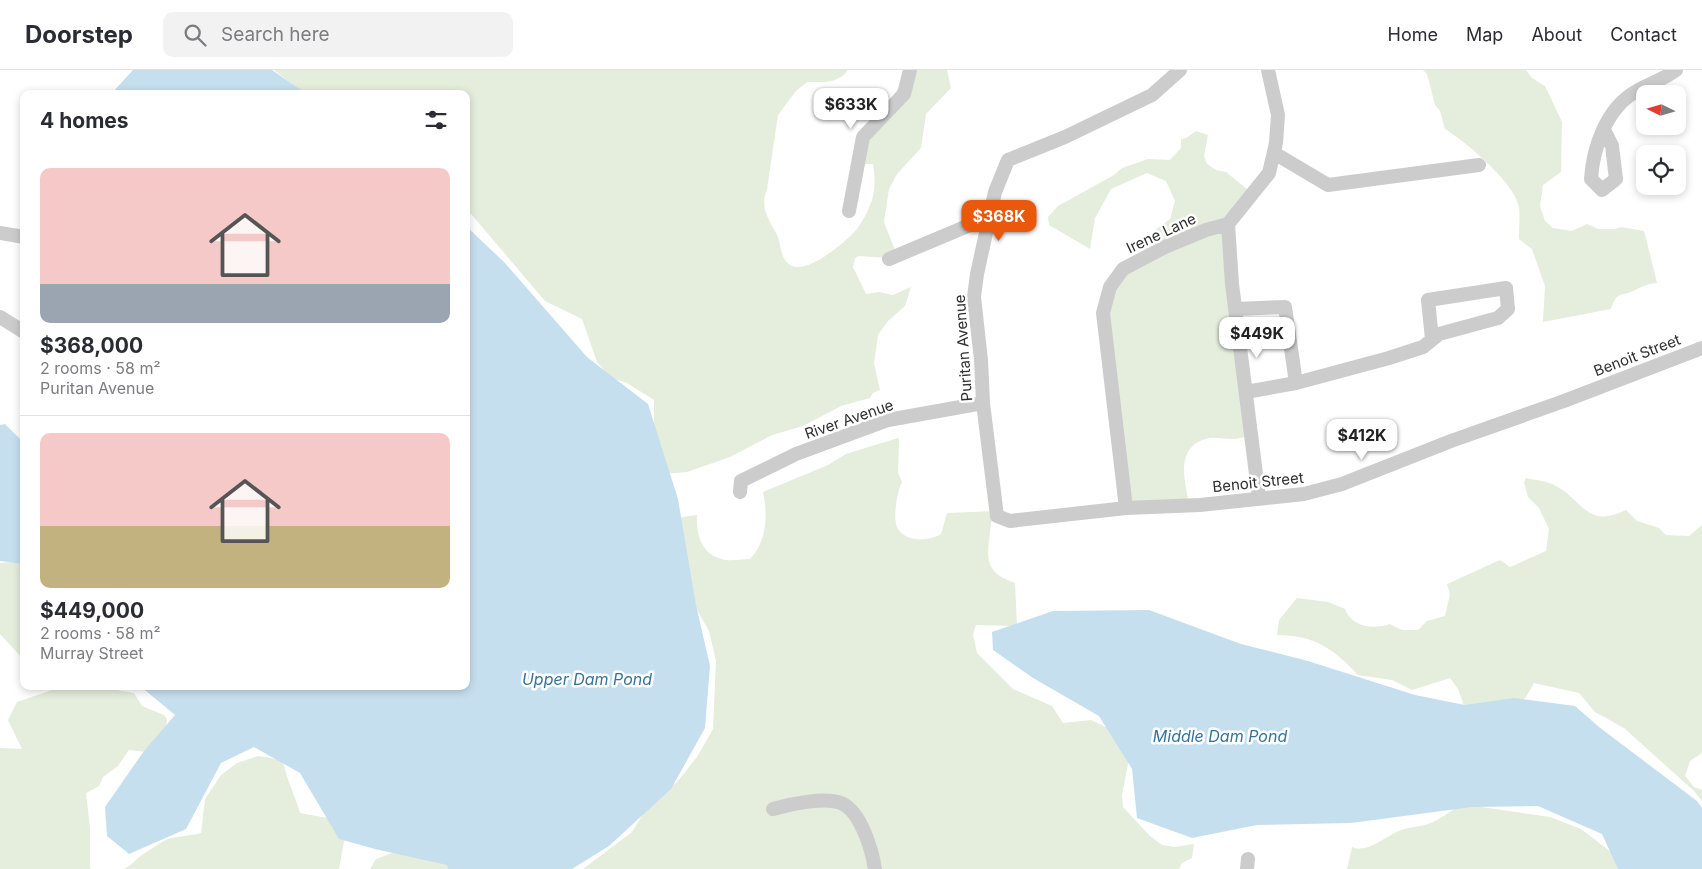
<!DOCTYPE html>
<meta charset="utf-8">
<style>
:root{--surface:#fff;--page:#f2f2f3;--text:#2b2b33;--muted:#7c7c81;--line:#e1e1e2;--accent:#ea580c}
body{margin:0;font-family:Inter,sans-serif;background:var(--page);color:var(--text);height:100vh;display:flex;flex-direction:column;font-size:19px;white-space:nowrap}
*{box-sizing:border-box;margin:0}
p{font-size:16px;color:var(--muted)}
.icon{flex:none;width:28px;height:28px;fill:none;stroke:currentColor;stroke-width:2;stroke-linecap:round;stroke-linejoin:round}
.map{position:relative;flex:1;overflow:hidden}
.sheet{position:absolute;left:20px;top:20px;width:450px;height:600px;display:flex;flex-direction:column;background:var(--surface);border-radius:10px;box-shadow:0 2px 8px #0003}
.sheet>*{flex:none}
.needle{width:32px;rotate:275deg}
.buttons{position:absolute;left:1636px;top:15px;display:grid;gap:10px}
.buttons a{display:grid;place-items:center;width:50px;height:50px;border-radius:10px;background:var(--surface);box-shadow:0 2px 8px #0003;font-size:25px}
.price{position:absolute;translate:-50% -42px;padding:0 11px;border-radius:10px;background:#fff;color:#222;font-size:16px;line-height:32px;filter:drop-shadow(0 1px 2px #0008)}
.price::after{content:'';position:absolute;left:50%;top:30px;width:15px;height:11px;margin-left:-8px;background:inherit;clip-path:polygon(0 0,100% 0,50% 100%)}
.price.current{background:var(--accent);color:#fff}
ul{padding:0;list-style:none}
li{display:grid;align-content:center;gap:10px;height:265px;padding:0 20px}
li+li{border-top:1px solid var(--line)}
li span{display:grid;place-items:center;height:155px;border-radius:10px;color:#555}
li>.icon{margin-inline-start:auto}
span .icon{width:90px;height:90px;fill:#fffc;stroke-width:1}
li b{font-size:21px}
h2{display:flex;justify-content:space-between;align-items:center;height:60px;padding:0 20px;font-size:21px}
header{display:flex;align-items:center;gap:30px;box-sizing:border-box;height:70px;padding:0 25px;background:var(--surface);border-bottom:1px solid var(--line)}
header strong{font-size:24px}
nav{display:flex;gap:28px;margin-inline-start:auto;font-size:18px}
.search{width:350px;height:45px;background:var(--page);display:flex;align-items:center;gap:12px;box-sizing:border-box;padding:0 18px;border-radius:10px;color:var(--muted);font-size:19px}
.map>svg:first-child{display:block}
</style>
<header>
<strong>Doorstep</strong>
<div class="search"><svg class="icon" aria-label="search" viewBox="0 0 24 24"><circle cx="10" cy="10" r="6"/><path d="M15 15l6 6"/></svg>Search here</div>
<nav><a>Home</a><a>Map</a><a>About</a><a>Contact</a></nav>
</header>
<div class="map">
<svg width="1702" height="799" viewBox="0 0 1702 799">
<rect width="100%" height="100%" fill="#fff"/>
<path fill="#e5eddc" d="M274,0h574c-10,14 -25,12 -41,12l-11,9 -18,24 -11,74c-7,16 0,28 8,42 7,11 4,27 15,34 16,11 57,-24 67,-36 5,-7 10,-16 13,-24 6,-12 5,-28 3,-41h-8c2,-12 2,-28 7,-38 10,-20 29,-35 35,-56h40l4,18 -25,26 -5,34 -24,26 -8,15 -5,33 12,31 -8,5 -29,-2 -4,2 -2,9 13,27 13,-2 14,3 18,-8 -6,19 -17,15 -10,14 -4,28 6,27 -7,3 -3,5 -29,8 -38,20 -31,9 -42,22 -43,15 -24,2 -9,-26v-48l-27,-17 -16,-5 -14,-16 -15,-43 -37,-18 -79,-93v-114h-161z
M1423,0h103l6,8 13,8 17,36 -1,50 -18,13 -3,21 5,15 8,7 19,3 15,-7 11,5h17l6,-2 23,4 13,52c-10,1 -13,3 -22,7 -13,7 -18,0 -24,19l-68,13 2,-36 -13,-37 -13,-10c0,-10 1,-22 0,-32 -4,-24 -54,-66 -74,-78l-5,-18 -5,-6 -8,-31z
M1196,61l12,4 -4,21 3,8 9,6 10,2 22,18 -22,34 22,212c-5,1 -10,3 -15,3 -8,0 -17,-2 -24,-1 -34,8 -25,40 -20,65l-65,3 -18,-152 4,-69 38,-30 -4,-17 26,-19 5,-18 -9,-20 -19,-8 -36,16 -16,29 -5,31 -41,-24 -1,-8 10,-11 56,-31 8,-7 26,-9 22,1 11,-12v-9l5,-1z
M898,368l1,1 -1,34 4,9c-5,10 -10,38 -4,47 9,14 31,12 43,5l6,-21 48,-2v6l-4,5c-2,31 -12,49 24,61l2,43 -41,-1 -3,10 4,18 36,36 39,17 11,17 28,-3 38,18 1,15 -8,42 1,12 27,29 12,9 13,2 19,-3 -2,14 -10,5 -3,6h-596l49,-37 16,-26 29,-24 20,-25 16,-28 3,-68 -7,-30 -24,-42 -9,-71 21,-3c-1,19 4,39 25,44 8,3 20,0 28,0 17,-18 18,-44 13,-67l65,-27 18,-11z
M1526,408c9,2 22,3 30,8 28,15 30,43 70,24l11,11 22,7 7,7 23,1 13,-11v228l-12,8 -5,15 9,11 8,3v11l-8,-10 -70,-63 -29,-16 -16,-19 -45,-10 -8,14 -7,7 -55,2 -6,-17 -8,-11 -38,12 -20,-10 -34,-5c-24,-26 -44,-40 -81,-40l2,-15 18,-22 31,4 17,7c6,18 29,21 45,15l12,6h16l9,-9 18,-5 5,-22 -3,-10 53,-24 10,7 36,-16 3,-22 -10,-21 -11,-11 -4,-15z
M24,491v99l-24,-26v-71z
M49,616h45l40,7 8,13 22,9 3,4 -2,21 -19,12 -17,-2 -11,16 -15,11 -4,9 -13,7 4,35v40l2,1h-92v-121l22,1 -14,-29 9,-18 35,-12z
M258,686l25,4c3,19 12,35 17,53l33,6 12,17 -6,33h-215c8,-4 11,-9 18,-14 7,-5 14,-9 20,-13 11,-7 26,-5 39,-9l4,-34 16,-24 16,-12z
M1461,734l89,13 31,12 34,26 3,14h-271l5,-22c16,7 35,-12 49,-17 9,-3 18,-3 27,-6 11,-4 23,-13 33,-20z
M445,780l8,19h-83l6,-10 16,-6z"/>
<path fill="#c6dfef" d="M133,0h139l35,24h-196z
M466,156l38,36 83,95 61,47 30,95 18,106 14,61 -5,62 -34,61 -62,57 -37,23h-124l-1,-4 -72,-16 -36,-10 -39,-66 -46,-26 -33,16 -35,66 -57,25 -22,-18 -2,-29 39,-56 31,-36 -35,-29h326z
M5,354l19,19v121l-24,-3v-136z
M1149,540l92,34 67,17 107,34 50,10 49,-7 61,8 24,21 98,74 5,7v61h-84l-16,-35 -64,-28 -66,1 -121,16 -94,2 -65,13 -55,-20 -5,-49 -33,-53 -66,-38 -40,-28 -1,-18 61,-21z"/>
<g fill="none" stroke-linecap="round" stroke-linejoin="round">
<path stroke="#ccc" stroke-width="14" d="M1180,0l-28,25 -87,42 -57,23 -13,32 -18,82 -3,23 7,63 2,43 14,113 13,5 116,-13 74,-3 104,-11 38,-10 109,-43 113,-40 138,-53
M1604,60l8,16 4,33 -14,11 -11,-11c2,-31 15,-70 44,-87 13,-8 28,-12 41,-22
M1274,83l54,32 151,-20
M849,141l14,-74 41,-43 6,-24
M1228,154l4,60 27,214
M0,163l24,4
M889,189l100,-42
M1236,239l49,-2 11,76 93,-25 34,-11 16,-13 59,-16 10,-9 -2,-21 -78,12 4,39
M0,247l24,15
M1246,322l50,-9
M740,422l1,-11 55,-27 92,-34 95,-17
M1126,438l-23,-195 7,-26 13,-18 42,-22 41,-17 22,-6 41,-51 7,-30 2,-28 -10,-45
M773,739c17,-5 54,-13 70,-5 18,9 29,46 32,65
M1247,799l1,-10"/>
</g>
<g text-anchor="middle" dominant-baseline="central" stroke-width="5" stroke-linejoin="round" paint-order="stroke">
<g font-size="15" fill="#2f2f2f" stroke="#fff">
<text transform="translate(1161 163) rotate(-25)">Irene Lane</text>
<text transform="translate(963 278) rotate(-94)">Puritan Avenue</text>
<text transform="translate(1637 285) rotate(-21)">Benoit Street</text>
<text transform="translate(849 349) rotate(-19)">River Avenue</text>
<text transform="translate(1258 412) rotate(-6)">Benoit Street</text>
</g>
<g font-size="16" font-style="italic" fill="#367398" stroke="#fff">
<text x="587" y="609">Upper Dam Pond</text>
<text x="1220" y="666">Middle Dam Pond</text>
</g>
</g>
</svg>
<div class="buttons">
<a><svg class="needle" viewBox="-14 -14 28 28"><path d="M0-13l5 13h-10z" fill="#e53935"/><path d="M0 13l5-13h-10z" fill="#7c7c81"/></svg></a>
<a><svg class="icon" aria-label="locate" viewBox="0 0 24 24"><circle cx="12" cy="12" r="6"/><path d="M12 2v4M12 18v4M2 12h4M18 12h4"/></svg></a>
</div>
<b class="price" style="left:851px;top:60px">$633K</b>
<b class="price current" style="left:999px;top:172px">$368K</b>
<b class="price" style="left:1257px;top:289px">$449K</b>
<b class="price" style="left:1362px;top:391px">$412K</b>
<section class="sheet">
<h2>4 homes<svg class="icon" aria-label="filters" viewBox="0 0 24 24"><path d="M4 7h16M4 17h16"/><circle cx="9" cy="7" r="2"/><circle cx="15" cy="17" r="2"/></svg></h2>
<ul>
<li><span style="background:linear-gradient(#f6c9c9 75%,#9aa5b1 0)"><svg class="icon" aria-label="home" viewBox="0 0 24 24"><path d="M3 11l9-7 9 7M6 9v11h12V9"/></svg></span><div><b>$368,000</b><p>2 rooms · 58 m²</p><p>Puritan Avenue</p></div></li>
<li><span style="background:linear-gradient(#f6c9c9 60%,#c2b280 0)"><svg class="icon" aria-label="home" viewBox="0 0 24 24"><path d="M3 11l9-7 9 7M6 9v11h12V9"/></svg></span><div><b>$449,000</b><p>2 rooms · 58 m²</p><p>Murray Street</p></div></li>
</ul>
</section>
</div>
